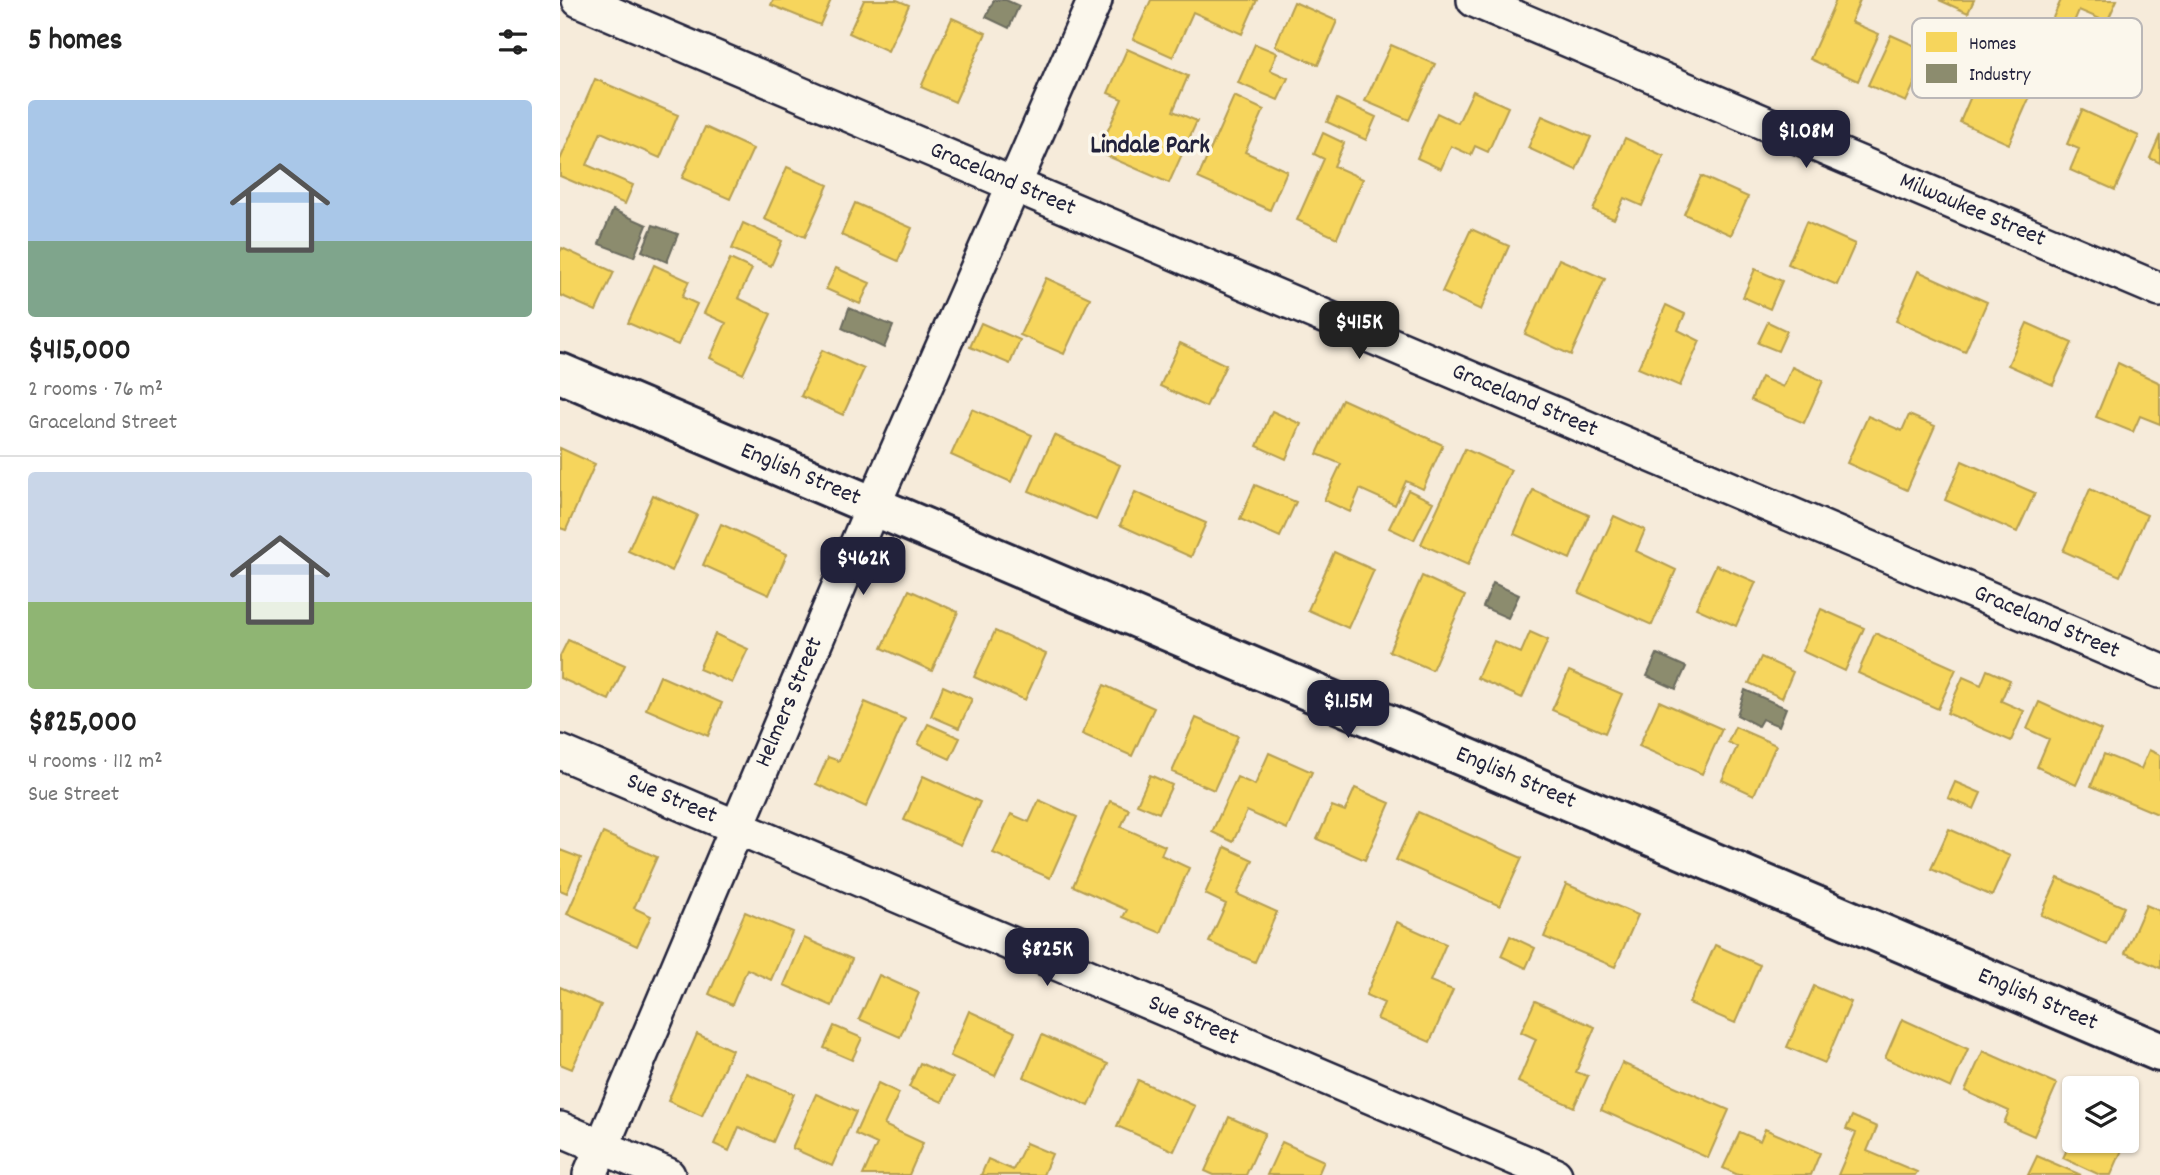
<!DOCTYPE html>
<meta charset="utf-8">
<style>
:root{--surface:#fff;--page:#f6f6f6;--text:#222;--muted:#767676;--line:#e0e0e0;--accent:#22223b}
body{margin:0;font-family:Dekko,sans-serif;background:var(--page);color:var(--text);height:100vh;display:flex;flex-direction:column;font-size:26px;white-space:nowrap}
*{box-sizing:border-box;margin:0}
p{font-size:23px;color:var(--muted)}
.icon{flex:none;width:38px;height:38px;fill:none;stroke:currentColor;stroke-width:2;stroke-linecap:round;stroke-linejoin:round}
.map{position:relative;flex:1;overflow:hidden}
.sheet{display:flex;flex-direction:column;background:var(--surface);width:560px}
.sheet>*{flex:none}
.controls{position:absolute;left:1502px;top:1076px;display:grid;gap:14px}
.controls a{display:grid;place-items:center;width:77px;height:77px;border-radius:7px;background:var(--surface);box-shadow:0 2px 5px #0004;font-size:35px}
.price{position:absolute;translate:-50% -60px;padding:0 16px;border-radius:14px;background:var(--accent);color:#fff;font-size:23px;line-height:46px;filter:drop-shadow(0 2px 4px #0008)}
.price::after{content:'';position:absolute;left:50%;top:42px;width:21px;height:16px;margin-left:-10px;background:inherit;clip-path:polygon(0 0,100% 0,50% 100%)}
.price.current{background:#222;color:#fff}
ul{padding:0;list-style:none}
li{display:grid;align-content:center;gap:14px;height:371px;padding:0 28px}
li+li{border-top:2px solid var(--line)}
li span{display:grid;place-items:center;height:217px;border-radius:7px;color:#555}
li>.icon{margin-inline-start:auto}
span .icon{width:126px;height:126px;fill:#fffc;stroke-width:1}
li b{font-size:30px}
h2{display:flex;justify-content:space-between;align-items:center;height:84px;padding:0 28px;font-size:30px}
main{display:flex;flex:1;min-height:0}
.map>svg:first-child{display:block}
</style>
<main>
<section class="sheet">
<h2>5 homes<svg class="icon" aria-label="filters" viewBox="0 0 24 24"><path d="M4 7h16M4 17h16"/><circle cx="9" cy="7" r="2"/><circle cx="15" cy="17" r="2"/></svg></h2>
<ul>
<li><span style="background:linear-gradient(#a9c7e8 65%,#7fa58c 0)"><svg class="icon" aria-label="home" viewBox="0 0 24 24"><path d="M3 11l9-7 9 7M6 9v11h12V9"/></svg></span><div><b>$415,000</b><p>2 rooms · 76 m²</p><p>Graceland Street</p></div></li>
<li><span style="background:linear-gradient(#c9d6e8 60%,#8fb573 0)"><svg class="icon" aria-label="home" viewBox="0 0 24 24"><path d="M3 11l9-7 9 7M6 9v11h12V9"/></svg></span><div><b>$825,000</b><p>4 rooms · 112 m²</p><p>Sue Street</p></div></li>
</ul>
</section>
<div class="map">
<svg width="1600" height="1175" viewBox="0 0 1600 1175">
<rect width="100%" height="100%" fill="#f6ebda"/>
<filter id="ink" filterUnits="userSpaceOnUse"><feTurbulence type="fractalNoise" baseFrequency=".0143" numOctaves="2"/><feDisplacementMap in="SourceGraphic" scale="14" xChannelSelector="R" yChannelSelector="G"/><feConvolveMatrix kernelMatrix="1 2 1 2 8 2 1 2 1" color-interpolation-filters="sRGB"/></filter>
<g filter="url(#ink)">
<path fill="#f6d55c" stroke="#b69f52" stroke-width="2" d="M213,0h58l-11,25 -49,-20z
M304,0h33l12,5 -21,46 -39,-18z
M591,0h106l-15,34 -49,-22 -20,45 -40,-18z
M1276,0h24l-9,22 28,12 -21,47 -48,-22z
M1379,0h35l-6,13z
M1501,0h56l-10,22 -28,-12 -13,31 -20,-8z
M734,2l43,19 -19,44 -43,-19z
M392,18l34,15 -31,69 -34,-15z
M1405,24l30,13 -15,35 51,22 -22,50 -49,-22 17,-40 -31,-13z
M1331,35l38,17 -23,50 -38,-17z
M695,44l22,9 -7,17 18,8 -10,22 -40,-17z
M831,45l44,19 -26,56 -44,-19z
M567,49l61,27 -15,35 24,10 -28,62 -71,-31 24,-53 -14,-6z
M35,79l83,36 -18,43 -59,-26 -14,33 46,20 -8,19 -65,-28v-16z
M913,91l35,16 -20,45 -13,-6 -4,9 -20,-9 -10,23 -24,-11 20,-45 21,10z
M674,96l30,14 -19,42 42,19 -17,39 -72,-32z
M777,99l39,18 -10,23 -39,-18z
M1522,110l57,26 -24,54 -45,-20 9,-21 -12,-5z
M982,116l49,21 -15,33 -48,-22z
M145,127l48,22 -23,50 -48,-21z
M763,133l21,10 -10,23 29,13 -26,59 -40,-18 27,-61 -10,-5z
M1600,135v28l-10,-5z
M1065,138l39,18 -22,50 -18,-8 -10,21 -21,-9z
M227,167l41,18 -23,52 -41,-18z
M1141,176l47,21 -17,38 -47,-21z
M295,203l57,25 -14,33 -57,-26z
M1246,222l49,22 -18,41 -49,-21z
M183,223l39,18 -11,25 -39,-17z
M911,229l38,17 -28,64 -39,-18z
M2,248l52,24 -18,39 -36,-16v-43z
M170,259l22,10 -14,29 33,16 -28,60 -33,-16 16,-35 -22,-10z
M999,259l46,20 -34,76 -46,-21z
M94,265l35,16 -7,16 15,7 -19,41 -50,-22z
M276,268l34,15 -10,21 -34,-15z
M1195,269l27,12 -12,28 -27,-12z
M1358,271l69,31 -22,50 -69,-31z
M486,278l44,20 -26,56 -44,-19z
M1106,305l19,9 -7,16 22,11 -20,45 -42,-18z
M1208,322l19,9 -9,20 -20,-8z
M421,323l39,17 -10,24 -40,-17z
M1467,323l45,20 -19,42 -45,-20z
M620,343l46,22 -20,42 -46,-21z
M262,350l42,19 -21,46 -42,-19z
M1558,363l42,20v41l-20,-8 -7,16 -37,-15z
M1232,367l31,14 -19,42 -53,-23 10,-23 22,10z
M782,399l101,46 -20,44 -17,-8 -11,24 -35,-16 -10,23 -26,-12 17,-36 -24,-10z
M412,409l60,26 -21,47 -60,-27z
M712,411l29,13 -15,35 -29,-13z
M1349,415l26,11 -28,64 -60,-27 21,-47 34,15z
M494,435l66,30 -24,55 -67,-29z
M0,448l35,16 -29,66 -6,-2z
M905,449l46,21 -43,95 -47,-21z
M1402,461l73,32 -18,39 -72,-32z
M695,485l41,17 -16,35 -40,-18z
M1530,489l57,26 -27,61 -57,-25z
M848,490l25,12 -19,38 -25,-12z
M973,490l56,25 -19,44 -56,-25z
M575,492l71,31 -15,34 -71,-32z
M93,495l44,20 -25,56 -44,-20z
M1054,516l31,14 -9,21 40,19 -24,55 -73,-32z
M161,524l66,30 -18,41 -66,-30z
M774,552l40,18 -26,58 -40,-18z
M1156,565l40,17 -20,44 -40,-18z
M862,576l43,20 -33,74 -43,-19z
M349,590l49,22 -26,59 -50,-23z
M1261,609l43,19 -19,43 -43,-20z
M435,631l51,23 -21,46 -51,-23z
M970,632l18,8 -26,58 -45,-20 17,-37 27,12z
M1315,633l81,36 -18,40 -80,-36z
M155,634l33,15 -16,34 -33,-14z
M8,640l57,25 -16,35 -49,-22v-22z
M1201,657l32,15 -11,26 -33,-15z
M1427,670l23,10 -9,21 23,10 -13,30 -64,-28 16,-36 18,8z
M1009,671l53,23 -17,39 -53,-23z
M100,676l62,27 -14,33 -62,-27z
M544,685l50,23 -22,48 -50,-22z
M383,686l29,13 -13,29 -28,-12z
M1099,701l63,28 -20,45 -63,-28z
M305,702l40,17 -39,88 -50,-23 12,-27 11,4z
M1479,702l62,28 -25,55 -39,-18 12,-28 -22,-10z
M636,718l42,18 -24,54 -42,-18z
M368,724l32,14 -10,21 -32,-15z
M1175,727l41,18 -22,50 -32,-15 15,-33 -9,-5z
M1589,750l11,5v60l-69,-29 13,-32 37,15z
M709,753l43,19 -25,57 -40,-18 -14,31 -21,-10 25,-55 18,8z
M590,775l22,10 -13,28 -22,-9z
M363,776l57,26 -19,43 -57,-25z
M1395,782l26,11 -7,16 -26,-11z
M795,788l35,15 -25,57 -48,-21 15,-33 13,5z
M479,800l38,17 -27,61 -57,-25 18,-39 18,8z
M550,801l19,8 -8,18 44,19 -4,9 28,13 -28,65 -38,-16 4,-7 -54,-24z
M858,812l104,46 -22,48 -104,-46z
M1389,829l61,27 -18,40 -61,-27z
M43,833l54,24 -23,51 17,8 -14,30 -70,-32z
M665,847l28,13 -16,34 40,18 -22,50 -46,-20 17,-38 -21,-10z
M0,850l21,8 -14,35 -7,-3z
M1498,878l66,29 -17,38 -66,-30z
M1006,884l72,31 -23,52 -71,-30z
M1586,905l14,6v57l-35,-15z
M185,912l47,20 -21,48 -24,-11 -15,36 -23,-11z
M837,922l49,22 -16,37 23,9 -23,52 -53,-23 7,-16 -18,-8z
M950,936l25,12 -9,20 -25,-12z
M244,938l48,21 -20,47 -48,-21z
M1155,945l45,20 -25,58 -46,-20z
M319,975l40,18 -19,44 -41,-18z
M1254,986l37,16 -26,61 -38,-16z
M0,987l41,18 -29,64 -12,-5z
M975,1001l60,26 -19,45 12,4 -14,31 -56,-25 18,-43 -15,-7z
M409,1011l46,21 -20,44 -45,-20z
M1342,1019l66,30 -17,39 -66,-30z
M274,1026l28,12 -10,22 -28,-12z
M137,1034l35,16 -30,66 -34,-15z
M482,1035l66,29 -19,42 -65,-29z
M1423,1051l74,33 -23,52 -30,-13 5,-12 -44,-20z
M360,1063l33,15 -11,24 -33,-15z
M1062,1063l107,47 -21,48 -107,-48z
M186,1073l48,21 -21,48 -34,-15 -10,24 -15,-7z
M578,1080l57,26 -21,45 -57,-25z
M318,1083l21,10 -15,32 39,18 -14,32h-46l14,-31 -22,-10z
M256,1094l40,18 -24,54 -40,-18z
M1292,1116l25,11 -10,24 50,21 -2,3h-77l18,-42 -10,-4z
M669,1117l36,16 -19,42h-32l-9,-4z
M1566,1120l8,3 -8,18z
M1205,1129l55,24 -9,22h-73l-15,-7 17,-36 20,9z
M1514,1134v7h52l-15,34h-11l-37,-17z
M722,1142l42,19 -6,14h-51z
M466,1143l26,11 -9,21h-62l7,-16 25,11z
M1477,1156l44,19h-53z"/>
<path fill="#8c8c6e" stroke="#6c6c5f" stroke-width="2" d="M434,0h12l13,6 -10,22 -23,-11z
M53,210l34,15 -13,32 -35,-13z
M93,225l25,9 -11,28 -25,-11z
M289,308l44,18 -9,22 -42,-20z
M933,583l26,12 -11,23 -25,-11z
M1097,654l29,13 -10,22 -29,-13z
M1185,690l41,18 -7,18 -17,-7 -4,7 -21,-11z"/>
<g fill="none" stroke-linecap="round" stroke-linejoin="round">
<g stroke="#22223b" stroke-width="38">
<g id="street">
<path id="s1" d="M19,0l1581,671"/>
<path id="s2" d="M914,0l686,290"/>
<path id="s3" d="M0,752l995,423"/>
<path d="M0,1129l108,46"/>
<path id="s4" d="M30,1175l283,-669 222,-506"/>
</g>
</g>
<g stroke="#22223b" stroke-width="44">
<g id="secondary">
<path id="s5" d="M0,373l1600,679"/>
</g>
</g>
<use href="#street" stroke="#fbf7ec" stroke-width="33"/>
<use href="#secondary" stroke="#fbf7ec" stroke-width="38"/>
</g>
</g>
<g text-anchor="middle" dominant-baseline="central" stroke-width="7" stroke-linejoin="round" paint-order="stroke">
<g font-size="24" fill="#22223b" stroke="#fbf7ec">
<text stroke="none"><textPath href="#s1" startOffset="460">Graceland Street</textPath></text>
<text stroke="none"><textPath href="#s2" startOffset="541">Milwaukee Street</textPath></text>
<text stroke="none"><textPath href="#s1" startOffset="1027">Graceland Street</textPath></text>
<text stroke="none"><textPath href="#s5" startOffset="261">English Street</textPath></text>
<text stroke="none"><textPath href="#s1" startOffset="1594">Graceland Street</textPath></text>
<text stroke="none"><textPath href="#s4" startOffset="513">Helmers Street</textPath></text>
<text stroke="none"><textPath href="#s5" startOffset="1038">English Street</textPath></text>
<text stroke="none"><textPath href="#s3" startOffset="121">Sue Street</textPath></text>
<text stroke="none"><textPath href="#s5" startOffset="1605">English Street</textPath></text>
<text stroke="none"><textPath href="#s3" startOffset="688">Sue Street</textPath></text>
</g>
<g font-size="26" font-weight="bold" fill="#22223b" stroke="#fbf7ec">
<text x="590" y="146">Lindale Park</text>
</g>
</g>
<rect x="1352" y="18" width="230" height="80" rx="10" fill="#fbf7ec" stroke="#bab7b7" stroke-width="2"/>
<rect x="1366" y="32" width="31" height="20" fill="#f6d55c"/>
<rect x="1366" y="64" width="31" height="19" fill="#8c8c6e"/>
<g font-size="19" fill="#22223b">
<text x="1409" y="49">Homes</text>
<text x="1409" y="80">Industry</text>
</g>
</svg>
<div class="controls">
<a><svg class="icon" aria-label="layers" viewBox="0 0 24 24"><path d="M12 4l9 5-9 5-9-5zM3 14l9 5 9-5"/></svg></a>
</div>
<b class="price" style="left:1246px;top:170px">$1.08M</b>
<b class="price current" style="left:799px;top:361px">$415K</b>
<b class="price" style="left:303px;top:597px">$462K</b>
<b class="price" style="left:788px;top:740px">$1.15M</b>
<b class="price" style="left:487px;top:988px">$825K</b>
</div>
</main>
